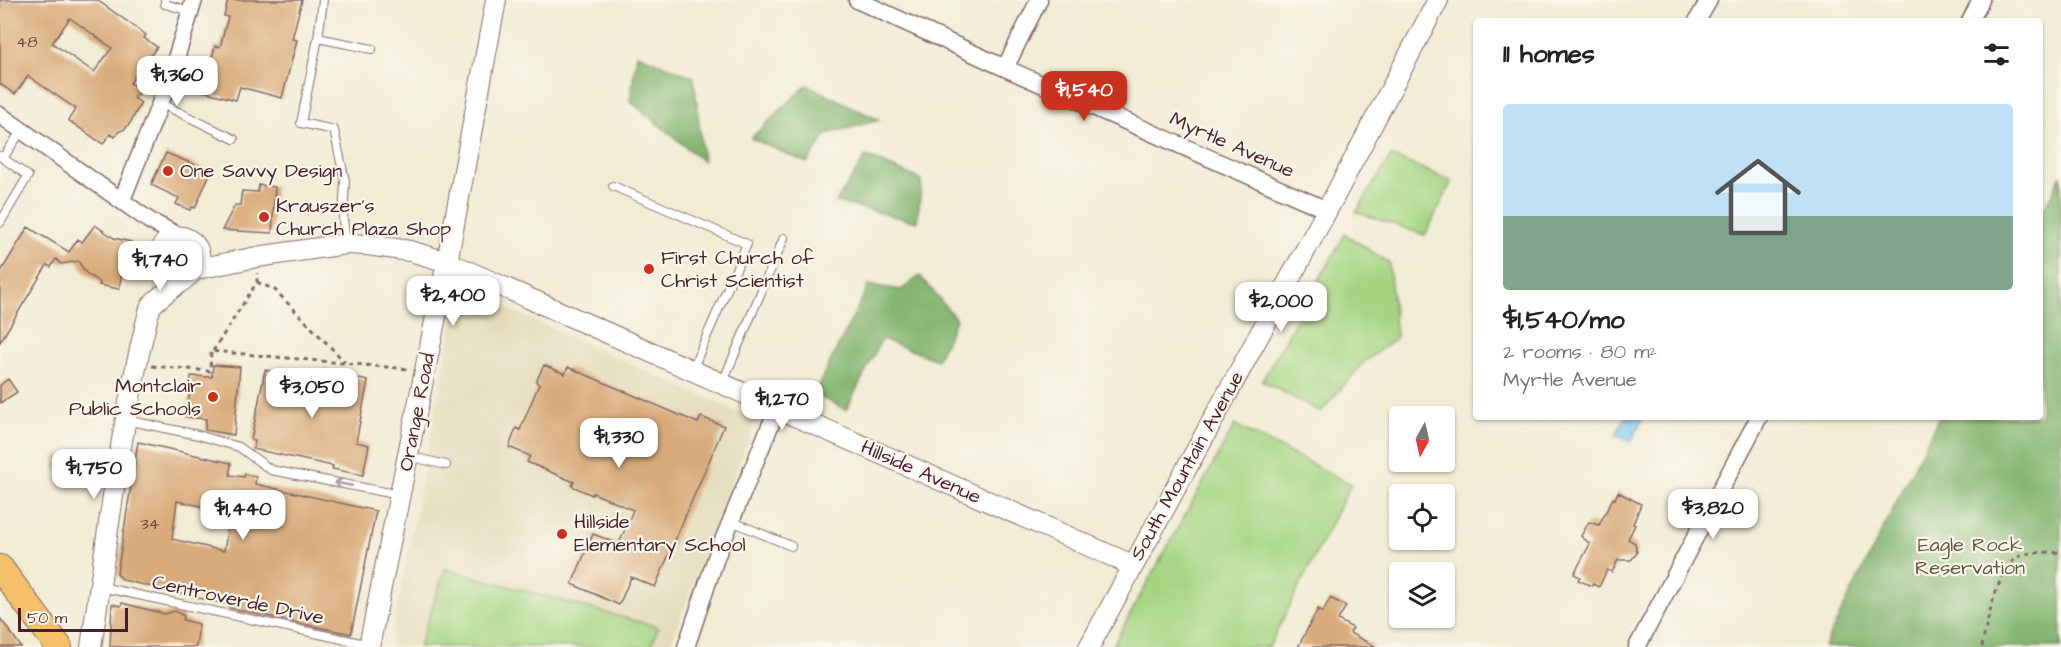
<!DOCTYPE html>
<meta charset="utf-8">
<style>
:root{--surface:#fff;--page:#f6f6f6;--text:#222;--muted:#767676;--accent:#c8321e}
body{margin:0;font-family:"Architects Daughter",sans-serif;background:var(--page);color:var(--text);height:100vh;display:flex;flex-direction:column;font-size:22px;white-space:nowrap}
*{box-sizing:border-box;margin:0}
p{font-size:20px;color:var(--muted)}
.icon{flex:none;width:33px;height:33px;fill:none;stroke:currentColor;stroke-width:2;stroke-linecap:round;stroke-linejoin:round}
.map{position:relative;flex:1;overflow:hidden}
.drawer{position:absolute;left:1473px;top:18px;width:570px;height:402px;display:flex;flex-direction:column;background:var(--surface);border-radius:6px;box-shadow:0 2px 4px #0004}
.drawer>*{flex:none}
.needle{width:39px;rotate:188deg}
.buttons{position:absolute;left:1389px;top:406px;display:grid;gap:12px}
.buttons a{display:grid;place-items:center;width:66px;height:66px;border-radius:6px;background:var(--surface);box-shadow:0 2px 4px #0004;font-size:30px}
.scale{position:absolute;left:18px;bottom:15px;width:110px;box-sizing:border-box;padding-left:6px;border:3px solid #4a1f2b;border-top:0;font-size:16px;line-height:21px;white-space:nowrap;color:#4a1f2b;-webkit-text-stroke:4px #fbf7ec;paint-order:stroke}
.price{position:absolute;translate:-50% -51px;padding:0 14px;border-radius:12px;background:#fff;color:#222;font-size:20px;line-height:39px;filter:drop-shadow(0 2px 3px #0008)}
.price::after{content:'';position:absolute;left:50%;top:36px;width:18px;height:14px;margin-left:-9px;background:inherit;clip-path:polygon(0 0,100% 0,50% 100%)}
.price.current{background:var(--accent);color:#fff}
ul{padding:0;list-style:none}
li{display:grid;align-content:center;gap:12px;height:318px;padding:0 30px}
li span{display:grid;place-items:center;height:186px;border-radius:6px;color:#555}
li>.icon{margin-inline-start:auto}
span .icon{width:108px;height:108px;fill:#fffc;stroke-width:1}
li b{font-size:26px}
h2{display:flex;justify-content:space-between;align-items:center;height:72px;padding:0 30px;font-size:26px}
.map>svg:first-child{display:block}
</style>
<div class="map">
<svg width="2061" height="647" viewBox="0 0 2061 647">
<rect width="100%" height="100%" fill="#fbf7ec"/>
<filter id="ink" filterUnits="userSpaceOnUse"><feTurbulence type="fractalNoise" baseFrequency=".0167" numOctaves="2"/><feDisplacementMap in="SourceGraphic" scale="12" xChannelSelector="R" yChannelSelector="G"/><feConvolveMatrix kernelMatrix="1 2 1 2 8 2 1 2 1" color-interpolation-filters="sRGB"/></filter>
<filter id="wash" filterUnits="userSpaceOnUse"><feTurbulence type="fractalNoise" baseFrequency=".008" numOctaves="4" result="noise"/><feDisplacementMap in="SourceGraphic" scale="24" xChannelSelector="R" yChannelSelector="G"/><feGaussianBlur stdDeviation="1.35" result="paint"/><feColorMatrix in="noise" values="0 0 0 0 0 0 0 0 0 0 0 0 0 0 0 0 0 1.4 0 .05"/><feComposite in="paint" operator="in"/></filter>
<g filter="url(#wash)">
<rect width="100%" height="100%" fill="#f1ecd4"/>
<path fill="#e3dbba" d="M459,287l297,133 -87,227h-279z"/>
<path fill="#a5d583" stroke="#787a57" stroke-width="1.5" d="M1391,156l61,25 -27,54 -69,-23z
M1345,234l44,29 7,75 -33,25 -42,49 -59,-31z
M1235,425l116,59 -82,163h-157z
M445,569l213,58 -7,20h-232z"/>
<path fill="#84b671" stroke="#676a4e" stroke-width="1.5" d="M637,54l57,23 9,84 -73,-60z
M807,85l72,35 -52,14 -20,29 -56,-25z
M866,156l56,24 -5,42 -81,-20z
M2061,175v472h-237l115,-230h101v-200z
M920,276l36,43 -19,41 -55,-21 -36,71 -32,-16 55,-109 32,5z"/>
<path fill="#71bdeb" stroke="#5e6e8b" stroke-width="1.5" d="M1625,417h19l-13,25 -15,-7z"/>
<g id="blocks">
<path fill="#d9ab7a" fill-rule="evenodd" d="M0,0h97l49,35 -2,3 13,9 -27,36 10,7 -6,8 7,5 -11,20 -5,6 -7,3 -3,5 -5,-3 -7,10 -35,-24 8,-11 -48,-33 -13,18 -15,-10zM70,18l42,30 -18,24 -42,-29z
M228,0h74l-10,39 5,1 -15,58 -42,-11 -4,13 -33,-9 12,-45 5,1 8,-30 -4,-1z
M166,153l45,18 -16,37 -3,-1 -2,3 -14,-6 3,-6 -28,-13z
M259,185l16,2 -3,46 -50,-3 13,-25h5l2,-14 16,1z
M95,225l19,13 17,4 2,6 -5,13 -5,6 -4,22 -20,-4 1,-2 -14,-10 -8,-12 -17,3 -5,-5 -5,8 -4,-2 -47,77v-69l28,-46 41,25 9,-13 4,3z
M213,365l27,2 -6,68 -29,-5 1,-11 -19,-2 4,-41 21,1z
M544,365l21,9 3,-7 130,56 3,-6 23,9 -69,161 -24,-10 -12,28 -47,-21 21,-50 26,10 14,-34 -40,-17 -1,2 -20,-9 2,-4 -47,-20 3,-6 -21,-9 7,-19 4,2 19,-46 -3,-2z
M265,370l52,10 1,-7 6,-3 44,11 -12,61 13,3 -6,30 -31,-6 1,-3 -80,-17 2,-8 -4,-1z
M8,379l9,13 -17,11v-18z
M138,442l93,21 -1,12 14,2 1,-3 11,3 -1,7 121,27 -25,123 -122,-26v-3l-106,-25 -6,-6zM177,501l53,11 -6,39 -52,-12z
M56,455l46,8 -4,20 -44,-14z
M1618,492l23,12 -8,20 2,1 -7,14 7,4 2,10 -6,7h-13l-6,12 -5,-2 -8,17 -6,-3 -1,2 -14,-6 2,-3 -6,-3 16,-30 -9,-8 8,-14 10,3 14,-27 2,1z
M1330,598l16,8 -8,14 15,8 -3,5 26,14h-78l20,-38 5,3z
M122,603l43,11 10,-3 9,5 -1,4 16,4 -3,23h-86l2,-43 9,2z
M0,618l14,19 7,10h-21z"/>
</g>
</g>
<g filter="url(#ink)">
<use href="#blocks" fill-opacity="0" stroke="#846766" stroke-width="1.5"/>
<g fill="none" stroke-linecap="round" stroke-linejoin="round">
<g stroke="#846766" stroke-width="10">
<path id="service" d="M165,0v4l25,7
M323,0l-5,38 -17,85 33,7 11,51 -2,38 3,25
M318,38l54,11
M160,103l74,36
M0,156l28,20 -28,47
M3,158l19,-28
M613,186l134,58 -55,126
M722,384l62,-146
M126,420l72,15 41,12 32,23 129,25
M408,456l38,9
M731,521l60,25
M101,587l269,58"/>
</g>
<g stroke="#846766" stroke-width="19">
<path id="minor" d="M857,0l148,68 322,142
M1697,21l12,-21
M1970,21l11,-21
M1005,68l34,-68
M0,115l150,106 33,17
M122,200l47,-119 25,-81
M686,647l31,-92 60,-146
M1637,647l122,-230"/>
</g>
<g stroke="#846766" stroke-width="22">
<path id="tertiary" d="M197,269l60,-12 89,-13 21,1 43,6 37,11 685,303
M91,647c17,-113 30,-228 59,-339 13,-21 61,-34 47,-60 -3,-6 -8,-9 -14,-11 -31,-5 -33,47 3,40
M369,647l78,-385 49,-262
M1089,647l234,-429 115,-218"/>
</g>
<g stroke="#846766" stroke-width="28">
<path id="primary" d="M0,568l59,79"/>
</g>
<path stroke="#846766" stroke-width="3" stroke-dasharray="4.5 4.5" stroke-linecap="butt" d="M257,282l18,8 70,72
M213,351l44,-69v-9
M152,366l58,5 1,-20 197,18
M1982,647c4,-22 15,-74 33,-88 12,-9 31,-6 46,-7"/>
<use href="#service" stroke="#fff" stroke-width="8"/>
<use href="#minor" stroke="#fff" stroke-width="16"/>
<use href="#tertiary" stroke="#fff" stroke-width="20"/>
<use href="#primary" stroke="#f4c16a" stroke-width="26"/>
</g>
<defs><path id="oneway-shaft" d="M-6 0H5M1.5-3L5.5 0L1.5 3" fill="none" stroke-width="1.6" stroke-linecap="round" stroke-linejoin="round" transform="scale(1.5)"/></defs>
<use stroke="#ae9aa0" href="#oneway-shaft" transform="translate(343 484) rotate(-169)"/>
</g>
<g fill="#c8321e" stroke="#fbf7ec" stroke-width="2">
<circle cx="168" cy="171" r="6"/>
<circle cx="264" cy="217" r="6"/>
<circle cx="649" cy="269" r="6"/>
<circle cx="213" cy="397" r="6"/>
<circle cx="562" cy="534" r="6"/>
</g>
<g text-anchor="middle" dominant-baseline="central" stroke-width="4.5" stroke-linejoin="round" paint-order="stroke">
<g font-size="16" fill="#6e423f">
<text x="27" y="42">48</text>
<text x="150" y="524">34</text>
</g>
<g font-size="20" fill="#4a1f2b" stroke="#fbf7ec">
<text transform="translate(1232 145) rotate(24)">Myrtle Avenue</text>
<text transform="translate(417 412) rotate(-79)">Orange Road</text>
<text transform="translate(1187 466) rotate(-61)">South Mountain Avenue</text>
<text transform="translate(921 472) rotate(24)">Hillside Avenue</text>
<text transform="translate(238 600) rotate(12)">Centroverde Drive</text>
</g>
<g font-size="20" fill="#4a1f2b" stroke="#fbf7ec" text-anchor="start">
<text x="180" y="171">One Savvy Design</text>
<text x="276" y="206">Krauszer's<tspan x="276" dy="23">Church Plaza Shop</tspan></text>
<text x="661" y="258">First Church of<tspan x="661" dy="23">Christ Scientist</tspan></text>
<text x="201" y="386" text-anchor="end">Montclair<tspan x="201" dy="23">Public Schools</tspan></text>
<text x="574" y="522">Hillside<tspan x="574" dy="23">Elementary School</tspan></text>
</g>
<g font-size="20" fill="#655645" stroke="#fbf7ec">
<text x="1970" y="545">Eagle Rock<tspan x="1970" dy="23">Reservation</tspan></text>
</g>
</g>
</svg>
<div class="buttons">
<a><svg class="needle" viewBox="-14 -14 28 28"><path d="M0-13l5 13h-10z" fill="#e53935"/><path d="M0 13l5-13h-10z" fill="#767676"/></svg></a>
<a><svg class="icon" aria-label="locate" viewBox="0 0 24 24"><circle cx="12" cy="12" r="6"/><path d="M12 2v4M12 18v4M2 12h4M18 12h4"/></svg></a>
<a><svg class="icon" aria-label="layers" viewBox="0 0 24 24"><path d="M12 4l9 5-9 5-9-5zM3 14l9 5 9-5"/></svg></a>
</div>
<div class="scale">50 m</div>
<b class="price" style="left:177px;top:107px">$1,360</b>
<b class="price current" style="left:1084px;top:122px">$1,540</b>
<b class="price" style="left:160px;top:292px">$1,740</b>
<b class="price" style="left:453px;top:327px">$2,400</b>
<b class="price" style="left:1281px;top:333px">$2,000</b>
<b class="price" style="left:312px;top:419px">$3,050</b>
<b class="price" style="left:782px;top:431px">$1,270</b>
<b class="price" style="left:619px;top:469px">$1,330</b>
<b class="price" style="left:94px;top:500px">$1,750</b>
<b class="price" style="left:1713px;top:540px">$3,820</b>
<b class="price" style="left:243px;top:541px">$1,440</b>
<section class="drawer">
<h2>11 homes<svg class="icon" aria-label="filters" viewBox="0 0 24 24"><path d="M4 7h16M4 17h16"/><circle cx="9" cy="7" r="2"/><circle cx="15" cy="17" r="2"/></svg></h2>
<ul>
<li><span style="background:linear-gradient(#bfe0f5 60%,#7fa58c 0)"><svg class="icon" aria-label="home" viewBox="0 0 24 24"><path d="M3 11l9-7 9 7M6 9v11h12V9"/></svg></span><div><b>$1,540/mo</b><p>2 rooms · 80 m²</p><p>Myrtle Avenue</p></div></li>
</ul>
</section>
</div>
